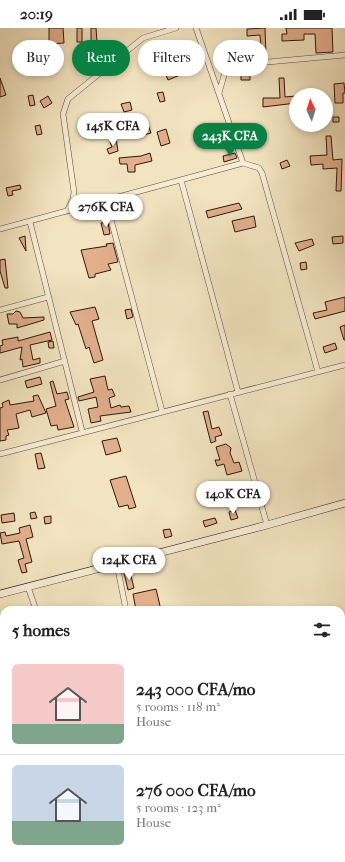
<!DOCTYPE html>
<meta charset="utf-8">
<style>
:root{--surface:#fff;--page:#f2f2f2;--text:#222;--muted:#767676;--line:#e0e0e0;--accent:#0b8043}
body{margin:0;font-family:"IM FELL French Canon",serif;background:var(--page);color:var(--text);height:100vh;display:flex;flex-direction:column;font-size:15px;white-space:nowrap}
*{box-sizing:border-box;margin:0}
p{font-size:13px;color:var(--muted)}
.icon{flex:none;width:22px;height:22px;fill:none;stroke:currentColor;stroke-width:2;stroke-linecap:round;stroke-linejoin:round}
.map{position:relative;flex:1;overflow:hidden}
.details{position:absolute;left:0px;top:578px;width:345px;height:256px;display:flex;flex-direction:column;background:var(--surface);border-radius:12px 12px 0 0;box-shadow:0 2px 6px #0003}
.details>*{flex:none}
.top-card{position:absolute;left:12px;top:12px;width:321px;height:36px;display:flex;gap:8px}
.needle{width:26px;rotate:356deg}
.buttons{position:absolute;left:289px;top:60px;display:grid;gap:8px}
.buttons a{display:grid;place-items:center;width:44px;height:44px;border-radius:50%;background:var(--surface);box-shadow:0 2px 6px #0003;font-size:20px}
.price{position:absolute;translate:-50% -34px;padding:0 9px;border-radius:14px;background:#fff;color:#222;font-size:13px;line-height:26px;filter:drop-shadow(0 1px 2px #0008)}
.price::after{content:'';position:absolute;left:50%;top:24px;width:12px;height:9px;margin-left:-6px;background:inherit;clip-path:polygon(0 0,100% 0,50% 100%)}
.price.selected{background:var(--accent);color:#fff}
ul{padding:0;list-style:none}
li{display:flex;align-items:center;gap:12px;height:100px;padding:0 12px}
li+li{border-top:1px solid var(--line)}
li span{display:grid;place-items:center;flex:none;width:112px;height:80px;border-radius:6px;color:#555}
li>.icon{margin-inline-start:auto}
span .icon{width:48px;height:48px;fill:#fffc;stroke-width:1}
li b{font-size:17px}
h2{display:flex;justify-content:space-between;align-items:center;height:48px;padding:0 12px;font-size:17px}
.tag{padding:0 14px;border-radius:18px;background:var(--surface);box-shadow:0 2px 6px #0003;font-size:14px;line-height:36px}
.tag.selected{background:var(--accent);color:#fff}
.status{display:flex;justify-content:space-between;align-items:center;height:28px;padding:0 20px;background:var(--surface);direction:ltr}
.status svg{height:11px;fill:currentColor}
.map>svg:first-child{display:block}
</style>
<div class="status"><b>20:19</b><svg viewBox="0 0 49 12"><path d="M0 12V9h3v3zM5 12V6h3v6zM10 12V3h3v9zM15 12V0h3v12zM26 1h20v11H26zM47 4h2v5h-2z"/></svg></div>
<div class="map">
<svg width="345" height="834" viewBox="0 0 345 834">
<rect width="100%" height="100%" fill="#f3e4c1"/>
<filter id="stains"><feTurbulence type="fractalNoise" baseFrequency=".005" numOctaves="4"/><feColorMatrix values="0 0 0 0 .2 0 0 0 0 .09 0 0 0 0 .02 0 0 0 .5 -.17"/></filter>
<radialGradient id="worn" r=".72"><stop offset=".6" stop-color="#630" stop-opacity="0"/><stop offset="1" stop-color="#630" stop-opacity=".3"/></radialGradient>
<path fill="#e3af8d" stroke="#2b1909" d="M49,0h14l1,15 -15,1z
M77,0h5v14h-5z
M91,0h5l1,14h-6z
M265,0l1,28 -17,1 -1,-9 13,-1 -1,-12 -13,1v-7z
M286,0h46l1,24 -17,1 -1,-19h-11v6l-22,1v-7h5z
M178,21h7l1,7 -8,1z
M187,34l3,9 -22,9 -2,-5 3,-1 -2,-4z
M241,43h9v9h-9z
M0,50l6,17 -6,2z
M279,50h5l1,19 11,-1v7l-33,4v-9h17z
M344,55l1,10h-2v10h-8l-1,-19z
M163,64l2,9 -5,1 -3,-9z
M33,67l2,10 -5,1 -2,-10z
M48,68l4,7 -8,5 -4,-7z
M130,74l2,8 -8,2 -3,-8z
M333,89h6v5h-6z
M146,91l5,14 -7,2 -4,-14z
M40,97l2,9 -5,1 -2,-9z
M166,101l4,14 -9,3 -4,-14z
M326,108h5l2,24 9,-1 -1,32h-5l1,-23 -14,1v-5l-12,1 -1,-9 17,-1z
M116,111l2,12 -9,3 -2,-5 5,-2 -2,-5z
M150,125l2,8 -17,4v7h-7l-1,-8h-7l-1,-6 22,-2z
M235,125l2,5 -13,4 -1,-6z
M287,132l3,6 -8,3 -2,-6z
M20,157l1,4 -9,2 1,4 -5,1 -2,-8z
M239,175l3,6 -34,9 -2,-7z
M254,188l2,11 -21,5 -3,-11z
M108,194l2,12 -6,1 -3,-12z
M25,208l1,15 -7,-13z
M343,208v7l-10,1 -1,-7z
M312,211l2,6 -15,6 -4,-8z
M113,215l5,19 -10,2 3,6 -16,4v3l-6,1 -8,-28 26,-4 -1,-2z
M5,231l3,29h-3l-5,-17v-11z
M306,234l1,7 -6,1 -1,-7z
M345,269v14l-30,8 -2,-6 14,-3 -2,-8z
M95,279l4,12 -7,2 11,39 -9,3 -5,-16 -3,2 -8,-25 -2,1 -6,-13z
M131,281l2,8 -6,2 -2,-9z
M16,283l4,1 3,6 21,-1v3l-27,8v-4h-8l-2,-10h6z
M345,297v15h-1l-4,-13z
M50,304l2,8 -22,5 3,15 7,-2v5l-17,4 -1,-8 -2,1 2,-13 -22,6v-7l3,-1 -1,-5 16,-3v4z
M53,313l1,7h-5l-1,-6z
M335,315l2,6 -12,4 -2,-6z
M105,348l3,14 4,-1 3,7 -6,2 2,10 9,-3 1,2 8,-1 2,6 -31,4 1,5 -10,2 -3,-14 10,-2 -2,-10 -17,4 -1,-4 16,-5 -4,-13z
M40,349l2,7 -15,4 -2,-7z
M53,353l4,13 10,-2 2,7 -4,1 9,27 -16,3 -1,-5 -6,1 -5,-17 10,-3 -6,-24z
M38,367l8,18 -14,4 -2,-7 -14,4 3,14 -12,2 2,5 -3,1v4l-6,1v-33l3,-1 -1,-4 7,-3 1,5 24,-4 -1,-5z
M208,383l4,18 7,-2 3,8 -7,2 1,4 -5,2 -8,-31z
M117,410l4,13 -15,4 -4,-14z
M226,416l5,4 -1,5 4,10 5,-1 3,9 -15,4 -3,-11 -7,2 -2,-6h5l-4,-13z
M41,425l4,15 -7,1 -3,-15z
M126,448l10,31 -7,2 -1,-4 -9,2 -9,-27z
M235,482l3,8 -7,2 -2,-8z
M35,484l2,6 -6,1 -1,-6z
M14,485l1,8 -13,2 -1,-8z
M51,488v7l-6,1 -1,-7z
M215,490l2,5 -12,4 -2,-6z
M30,497l3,12 -7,2 6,23 -7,2 2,8 -5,1 -4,-13 6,-2 -5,-17 -17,3 -2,-11 5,-1 1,4 14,-3 -1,-5z
M170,501l2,7 -7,2 -2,-8z
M130,544l4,16 -6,2 -4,-17z
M156,561l5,21h-25l-3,-16z"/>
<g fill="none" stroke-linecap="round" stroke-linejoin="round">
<g stroke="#5d4c37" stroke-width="6">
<path id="minor" d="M196,0l47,135
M219,65l6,-21 9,-7 111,-10
M181,152l57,212
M106,173l56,210
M67,183l6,-12 1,-7 -10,-71 -1,-7 5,-15 75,-61 33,-10
M30,194l52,209
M0,201l243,-66 16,5 3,5 56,199
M0,282l48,-13
M0,352l65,-19
M230,366l37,131
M0,426l345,-89
M117,537l9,45
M28,559l8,23
M341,637l4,-1
M0,726l4,-1
M341,773l4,-1
M41,830l1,4
M267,830l1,4
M105,834l16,-4"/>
</g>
<g stroke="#2b1909" stroke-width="8">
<path id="secondary" d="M0,566l267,-69 78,-22"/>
</g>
<use href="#minor" stroke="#f7edd7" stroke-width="5"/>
<use href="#secondary" stroke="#f7edd7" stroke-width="7"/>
</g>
<rect width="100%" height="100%" filter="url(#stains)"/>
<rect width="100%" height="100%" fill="url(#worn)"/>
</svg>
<div class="buttons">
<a><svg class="needle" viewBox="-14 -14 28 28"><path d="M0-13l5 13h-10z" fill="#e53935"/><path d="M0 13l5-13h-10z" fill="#767676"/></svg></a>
</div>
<b class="price" style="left:113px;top:119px">145K CFA</b>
<b class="price selected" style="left:230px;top:129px">243K CFA</b>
<b class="price" style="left:106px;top:200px">276K CFA</b>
<b class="price" style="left:233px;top:487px">140K CFA</b>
<b class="price" style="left:129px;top:553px">124K CFA</b>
<div class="top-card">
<a class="tag">Buy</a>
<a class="tag selected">Rent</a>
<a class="tag">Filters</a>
<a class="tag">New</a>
</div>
<section class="details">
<h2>5 homes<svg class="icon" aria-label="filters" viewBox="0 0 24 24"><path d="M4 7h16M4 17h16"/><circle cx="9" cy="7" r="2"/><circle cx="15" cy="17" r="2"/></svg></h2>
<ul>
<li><span style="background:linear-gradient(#f6c9c9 75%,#7fa58c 0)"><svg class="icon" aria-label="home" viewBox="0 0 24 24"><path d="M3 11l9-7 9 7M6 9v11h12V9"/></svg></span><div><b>243 000 CFA/mo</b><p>5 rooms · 118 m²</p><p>House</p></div></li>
<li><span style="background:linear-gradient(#c9d6e8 70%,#7fa58c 0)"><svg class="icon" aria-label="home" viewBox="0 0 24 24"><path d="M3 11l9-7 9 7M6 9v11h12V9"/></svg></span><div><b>276 000 CFA/mo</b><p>5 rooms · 123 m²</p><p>House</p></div></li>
</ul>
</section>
</div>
